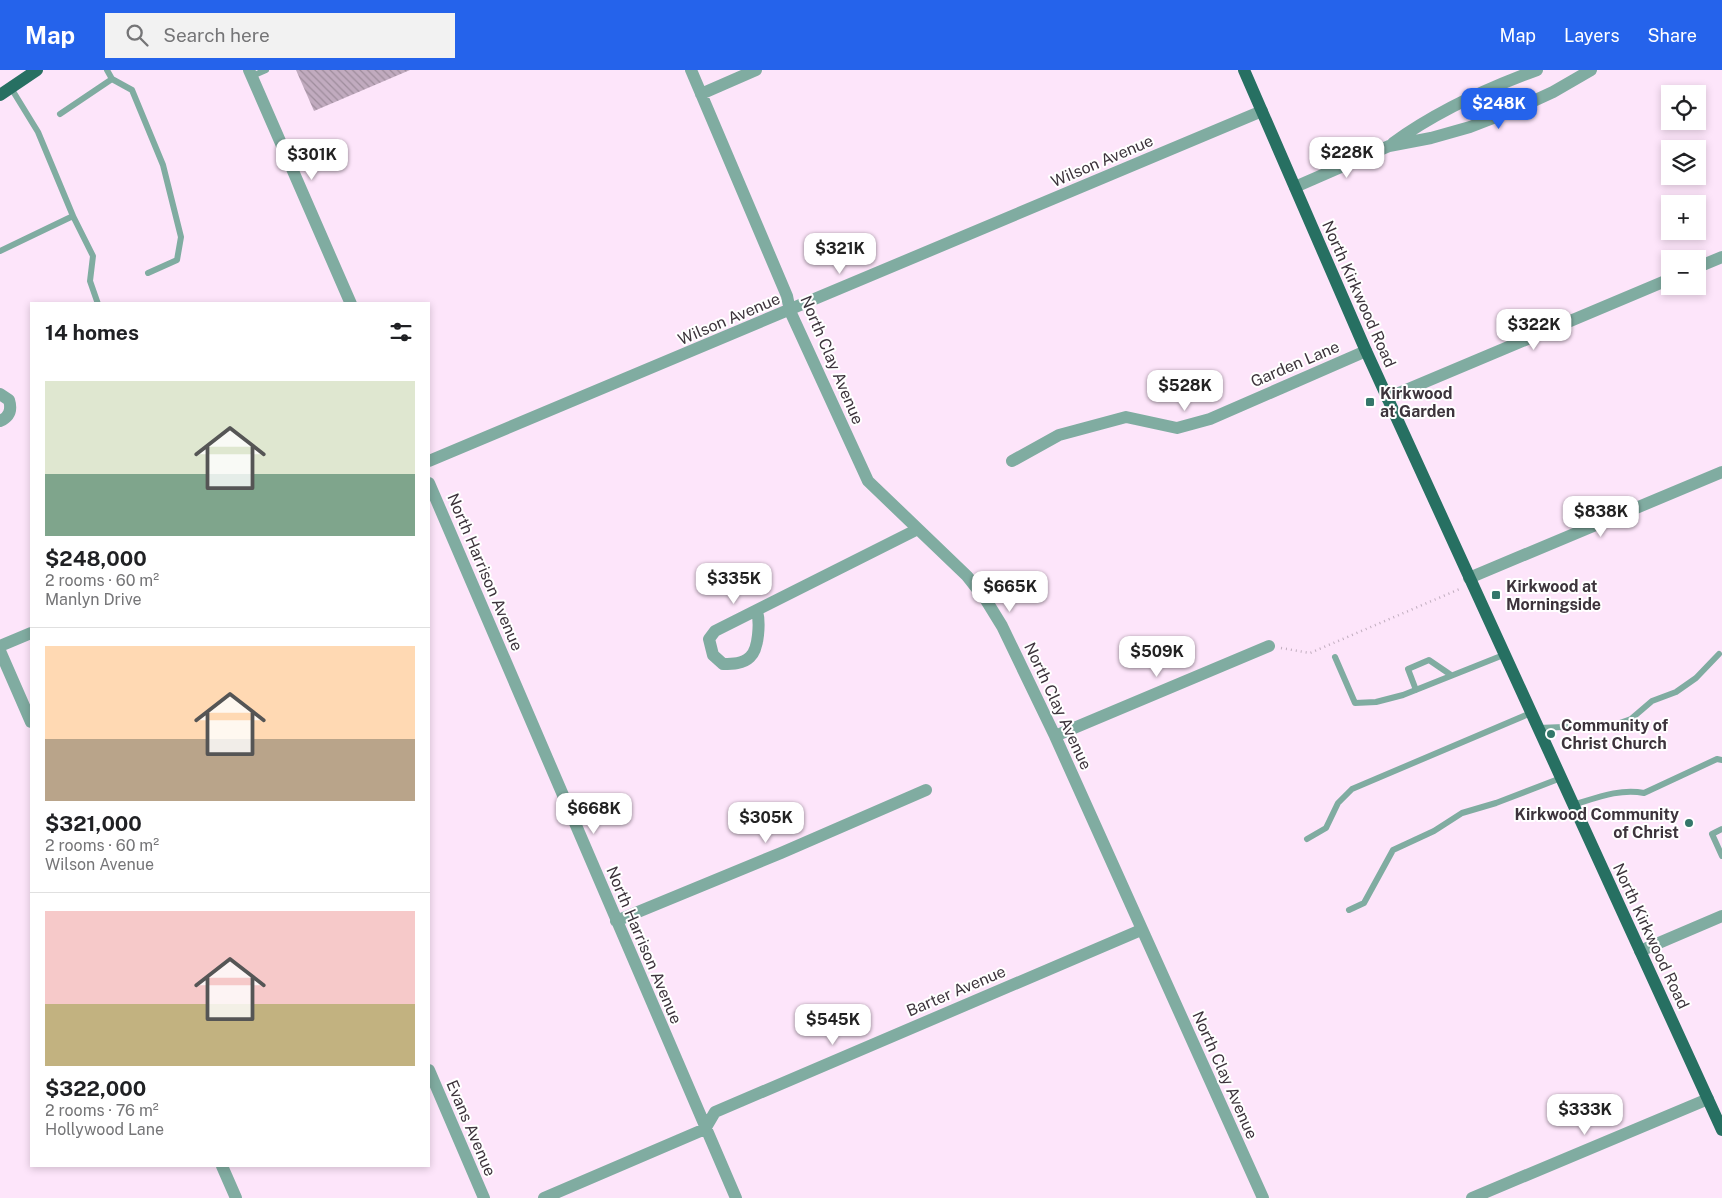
<!DOCTYPE html>
<meta charset="utf-8">
<style>
:root{--surface:#fff;--page:#f2f2f2;--text:#202124;--muted:#757577;--line:#e0e0e0;--accent:#2563eb}
body{margin:0;font-family:"Public Sans",sans-serif;background:var(--page);color:var(--text);height:100vh;display:flex;flex-direction:column;font-size:19px;white-space:nowrap}
*{box-sizing:border-box;margin:0}
p{font-size:16px;color:var(--muted)}
.icon{flex:none;width:28px;height:28px;fill:none;stroke:currentColor;stroke-width:2;stroke-linecap:round;stroke-linejoin:round}
.map{position:relative;flex:1;overflow:hidden}
.sheet{position:absolute;left:30px;top:232px;width:400px;height:865px;display:flex;flex-direction:column;background:var(--surface);border-radius:0px;box-shadow:0 2px 8px #0003}
.sheet>*{flex:none}
.buttons{position:absolute;left:1661px;top:15px;display:grid;gap:10px}
.buttons a{display:grid;place-items:center;width:45px;height:45px;border-radius:0px;background:var(--surface);box-shadow:0 2px 8px #0003;font-size:25px}
.price{position:absolute;translate:-50% -42px;padding:0 11px;border-radius:10px;background:#fff;color:#222;font-size:16px;line-height:32px;filter:drop-shadow(0 1px 2px #0008)}
.price::after{content:'';position:absolute;left:50%;top:30px;width:15px;height:11px;margin-left:-8px;background:inherit;clip-path:polygon(0 0,100% 0,50% 100%)}
.price.on{background:var(--accent);color:#fff}
ul{padding:0;list-style:none}
li{display:grid;align-content:center;gap:10px;height:265px;padding:0 15px}
li+li{border-top:1px solid var(--line)}
li span{display:grid;place-items:center;height:155px;border-radius:0px;color:#555}
li>.icon{margin-inline-start:auto}
span .icon{width:90px;height:90px;fill:#fffc;stroke-width:1}
li b{font-size:21px}
h2{display:flex;justify-content:space-between;align-items:center;height:60px;padding:0 15px;font-size:21px}
header{display:flex;align-items:center;gap:30px;box-sizing:border-box;height:70px;padding:0 25px;background:var(--accent);color:#fff}
header strong{font-size:24px}
nav{display:flex;gap:28px;margin-inline-start:auto;font-size:18px}
.search{width:350px;height:45px;background:var(--page);display:flex;align-items:center;gap:12px;box-sizing:border-box;padding:0 18px;border-radius:0px;color:var(--muted);font-size:19px}
.map>svg:first-child{display:block}
</style>
<header>
<strong>Map</strong>
<div class="search"><svg class="icon" aria-label="search" viewBox="0 0 24 24"><circle cx="10" cy="10" r="6"/><path d="M15 15l6 6"/></svg>Search here</div>
<nav><a>Map</a><a>Layers</a><a>Share</a></nav>
</header>
<div class="map">
<svg width="1722" height="1128" viewBox="0 0 1722 1128">
<defs>
<pattern id="building-back-hatch" width="6" height="6" patternUnits="userSpaceOnUse" patternTransform="scale(1.25)"><rect width="6" height="6" fill="#c1abbf"/><path d="M-1 5l2 2M0 0l6 6M5-1l2 2" fill="none" stroke="#9e8c9c"/></pattern>
</defs>
<rect width="100%" height="100%" fill="#fde5fa"/>
<path fill="url(#building-back-hatch)" d="M296,0h114l-96,41z"/>
<g fill="none" stroke-linecap="round" stroke-linejoin="round">
<path stroke="#c0adbe" stroke-width="2.5" stroke-dasharray="1 4" stroke-linecap="butt" d="M1281,578l29,5 152,-65"/>
<path stroke="#80aca1" stroke-width="6" d="M252,6l14,-6
M112,9l20,11 31,75 18,72 -4,23 -29,13
M60,44l52,-35 -5,-9
M73,146l20,40 -3,25 8,23
M0,181l73,-35 -35,-84 -27,-44
M1335,587l20,46 21,-1 27,-7 103,-41
M1416,620l-8,-21 21,-9 22,15
M1538,658l76,-3 17,-6 21,-18 24,-9 20,-14 23,-24
M1573,735c23,-7 47,-17 71,-12l73,-34 5,1
M1722,759l-10,5 10,22
M1307,769l19,-11 12,-25 14,-14 179,-76
M1349,840l15,-7 29,-53 41,-19 28,-18 34,-10 65,-25"/>
<path stroke="#80aca1" stroke-width="12" d="M249,0l102,234
M691,0l96,226 3,15 78,170 99,95 19,24 16,26 53,110 208,462
M701,24l55,-24
M1393,73c44,-32 92,-54 144,-73
M1295,117l94,-41 42,-8 39,-11 44,-17 39,-18 38,-22
M1698,197l24,-10
M0,324l9,6c3,10 0,17 -9,21
M1387,328l283,-119
M429,391l833,-350
M1012,391l47,-26 67,-18 51,11 33,-9 156,-68
M429,413l307,715
M1469,508l253,-106
M757,541c3,11 2,38 -7,46 -7,7 -18,7 -27,7l-10,-9 -4,-16 6,-8 203,-102
M0,576l31,-13
M0,581l31,71
M1055,666l214,-90
M616,851l165,-68 145,-63
M1640,881l82,-35
M429,1000l55,128
M222,1096l14,32
M544,1128l161,-69 10,-17 426,-182
M1472,1128l236,-99"/>
<path stroke="#277062" stroke-width="12" d="M1244,0l122,281 356,779
M0,25l37,-25"/>
</g>
<g fill="#34776a" stroke="#fff" stroke-width="2">
<rect x="1365" y="327" width="10" height="10" rx="2.5"/>
<rect x="1491" y="520" width="10" height="10" rx="2.5"/>
<circle cx="1551" cy="664" r="5"/>
<circle cx="1689" cy="753" r="5"/>
</g>
<g text-anchor="middle" dominant-baseline="central" stroke-width="4" stroke-linejoin="round" paint-order="stroke">
<g font-size="16" fill="#3d343c" stroke="#fff">
<text transform="translate(1102 91) rotate(-23)">Wilson Avenue</text>
<text transform="translate(1359 224) rotate(66)">North Kirkwood Road</text>
<text transform="translate(729 249) rotate(-23)">Wilson Avenue</text>
<text transform="translate(832 290) rotate(67)">North Clay Avenue</text>
<text transform="translate(1295 294) rotate(-23)">Garden Lane</text>
<text transform="translate(485 502) rotate(67)">North Harrison Avenue</text>
<text transform="translate(1058 636) rotate(65)">North Clay Avenue</text>
<text transform="translate(1651 866) rotate(65)">North Kirkwood Road</text>
<text transform="translate(644 875) rotate(67)">North Harrison Avenue</text>
<text transform="translate(956 921) rotate(-23)">Barter Avenue</text>
<text transform="translate(1225 1005) rotate(66)">North Clay Avenue</text>
<text transform="translate(471 1058) rotate(67)">Evans Avenue</text>
</g>
<g font-size="16" font-weight="bold" fill="#3d343c" stroke="#fff" text-anchor="start">
<text x="1380" y="323">Kirkwood<tspan x="1380" dy="18">at Garden</tspan></text>
<text x="1506" y="516">Kirkwood at<tspan x="1506" dy="18">Morningside</tspan></text>
<text x="1561" y="655">Community of<tspan x="1561" dy="18">Christ Church</tspan></text>
<text x="1679" y="744" text-anchor="end">Kirkwood Community<tspan x="1679" dy="18">of Christ</tspan></text>
</g>
</g>
</svg>
<div class="buttons">
<a><svg class="icon" aria-label="locate" viewBox="0 0 24 24"><circle cx="12" cy="12" r="6"/><path d="M12 2v4M12 18v4M2 12h4M18 12h4"/></svg></a>
<a><svg class="icon" aria-label="layers" viewBox="0 0 24 24"><path d="M12 4l9 5-9 5-9-5zM3 14l9 5 9-5"/></svg></a>
<a>+</a>
<a>−</a>
</div>
<b class="price on" style="left:1499px;top:60px">$248K</b>
<b class="price" style="left:1347px;top:109px">$228K</b>
<b class="price" style="left:312px;top:111px">$301K</b>
<b class="price" style="left:840px;top:205px">$321K</b>
<b class="price" style="left:1534px;top:281px">$322K</b>
<b class="price" style="left:1185px;top:342px">$528K</b>
<b class="price" style="left:1601px;top:468px">$838K</b>
<b class="price" style="left:734px;top:535px">$335K</b>
<b class="price" style="left:1010px;top:543px">$665K</b>
<b class="price" style="left:1157px;top:608px">$509K</b>
<b class="price" style="left:594px;top:765px">$668K</b>
<b class="price" style="left:766px;top:774px">$305K</b>
<b class="price" style="left:833px;top:976px">$545K</b>
<b class="price" style="left:1585px;top:1066px">$333K</b>
<section class="sheet">
<h2>14 homes<svg class="icon" aria-label="filters" viewBox="0 0 24 24"><path d="M4 7h16M4 17h16"/><circle cx="9" cy="7" r="2"/><circle cx="15" cy="17" r="2"/></svg></h2>
<ul>
<li><span style="background:linear-gradient(#dfe7d0 60%,#7fa58c 0)"><svg class="icon" aria-label="home" viewBox="0 0 24 24"><path d="M3 11l9-7 9 7M6 9v11h12V9"/></svg></span><div><b>$248,000</b><p>2 rooms · 60 m²</p><p>Manlyn Drive</p></div></li>
<li><span style="background:linear-gradient(#ffd9b3 60%,#b9a48a 0)"><svg class="icon" aria-label="home" viewBox="0 0 24 24"><path d="M3 11l9-7 9 7M6 9v11h12V9"/></svg></span><div><b>$321,000</b><p>2 rooms · 60 m²</p><p>Wilson Avenue</p></div></li>
<li><span style="background:linear-gradient(#f6c9c9 60%,#c2b280 0)"><svg class="icon" aria-label="home" viewBox="0 0 24 24"><path d="M3 11l9-7 9 7M6 9v11h12V9"/></svg></span><div><b>$322,000</b><p>2 rooms · 76 m²</p><p>Hollywood Lane</p></div></li>
</ul>
</section>
</div>
